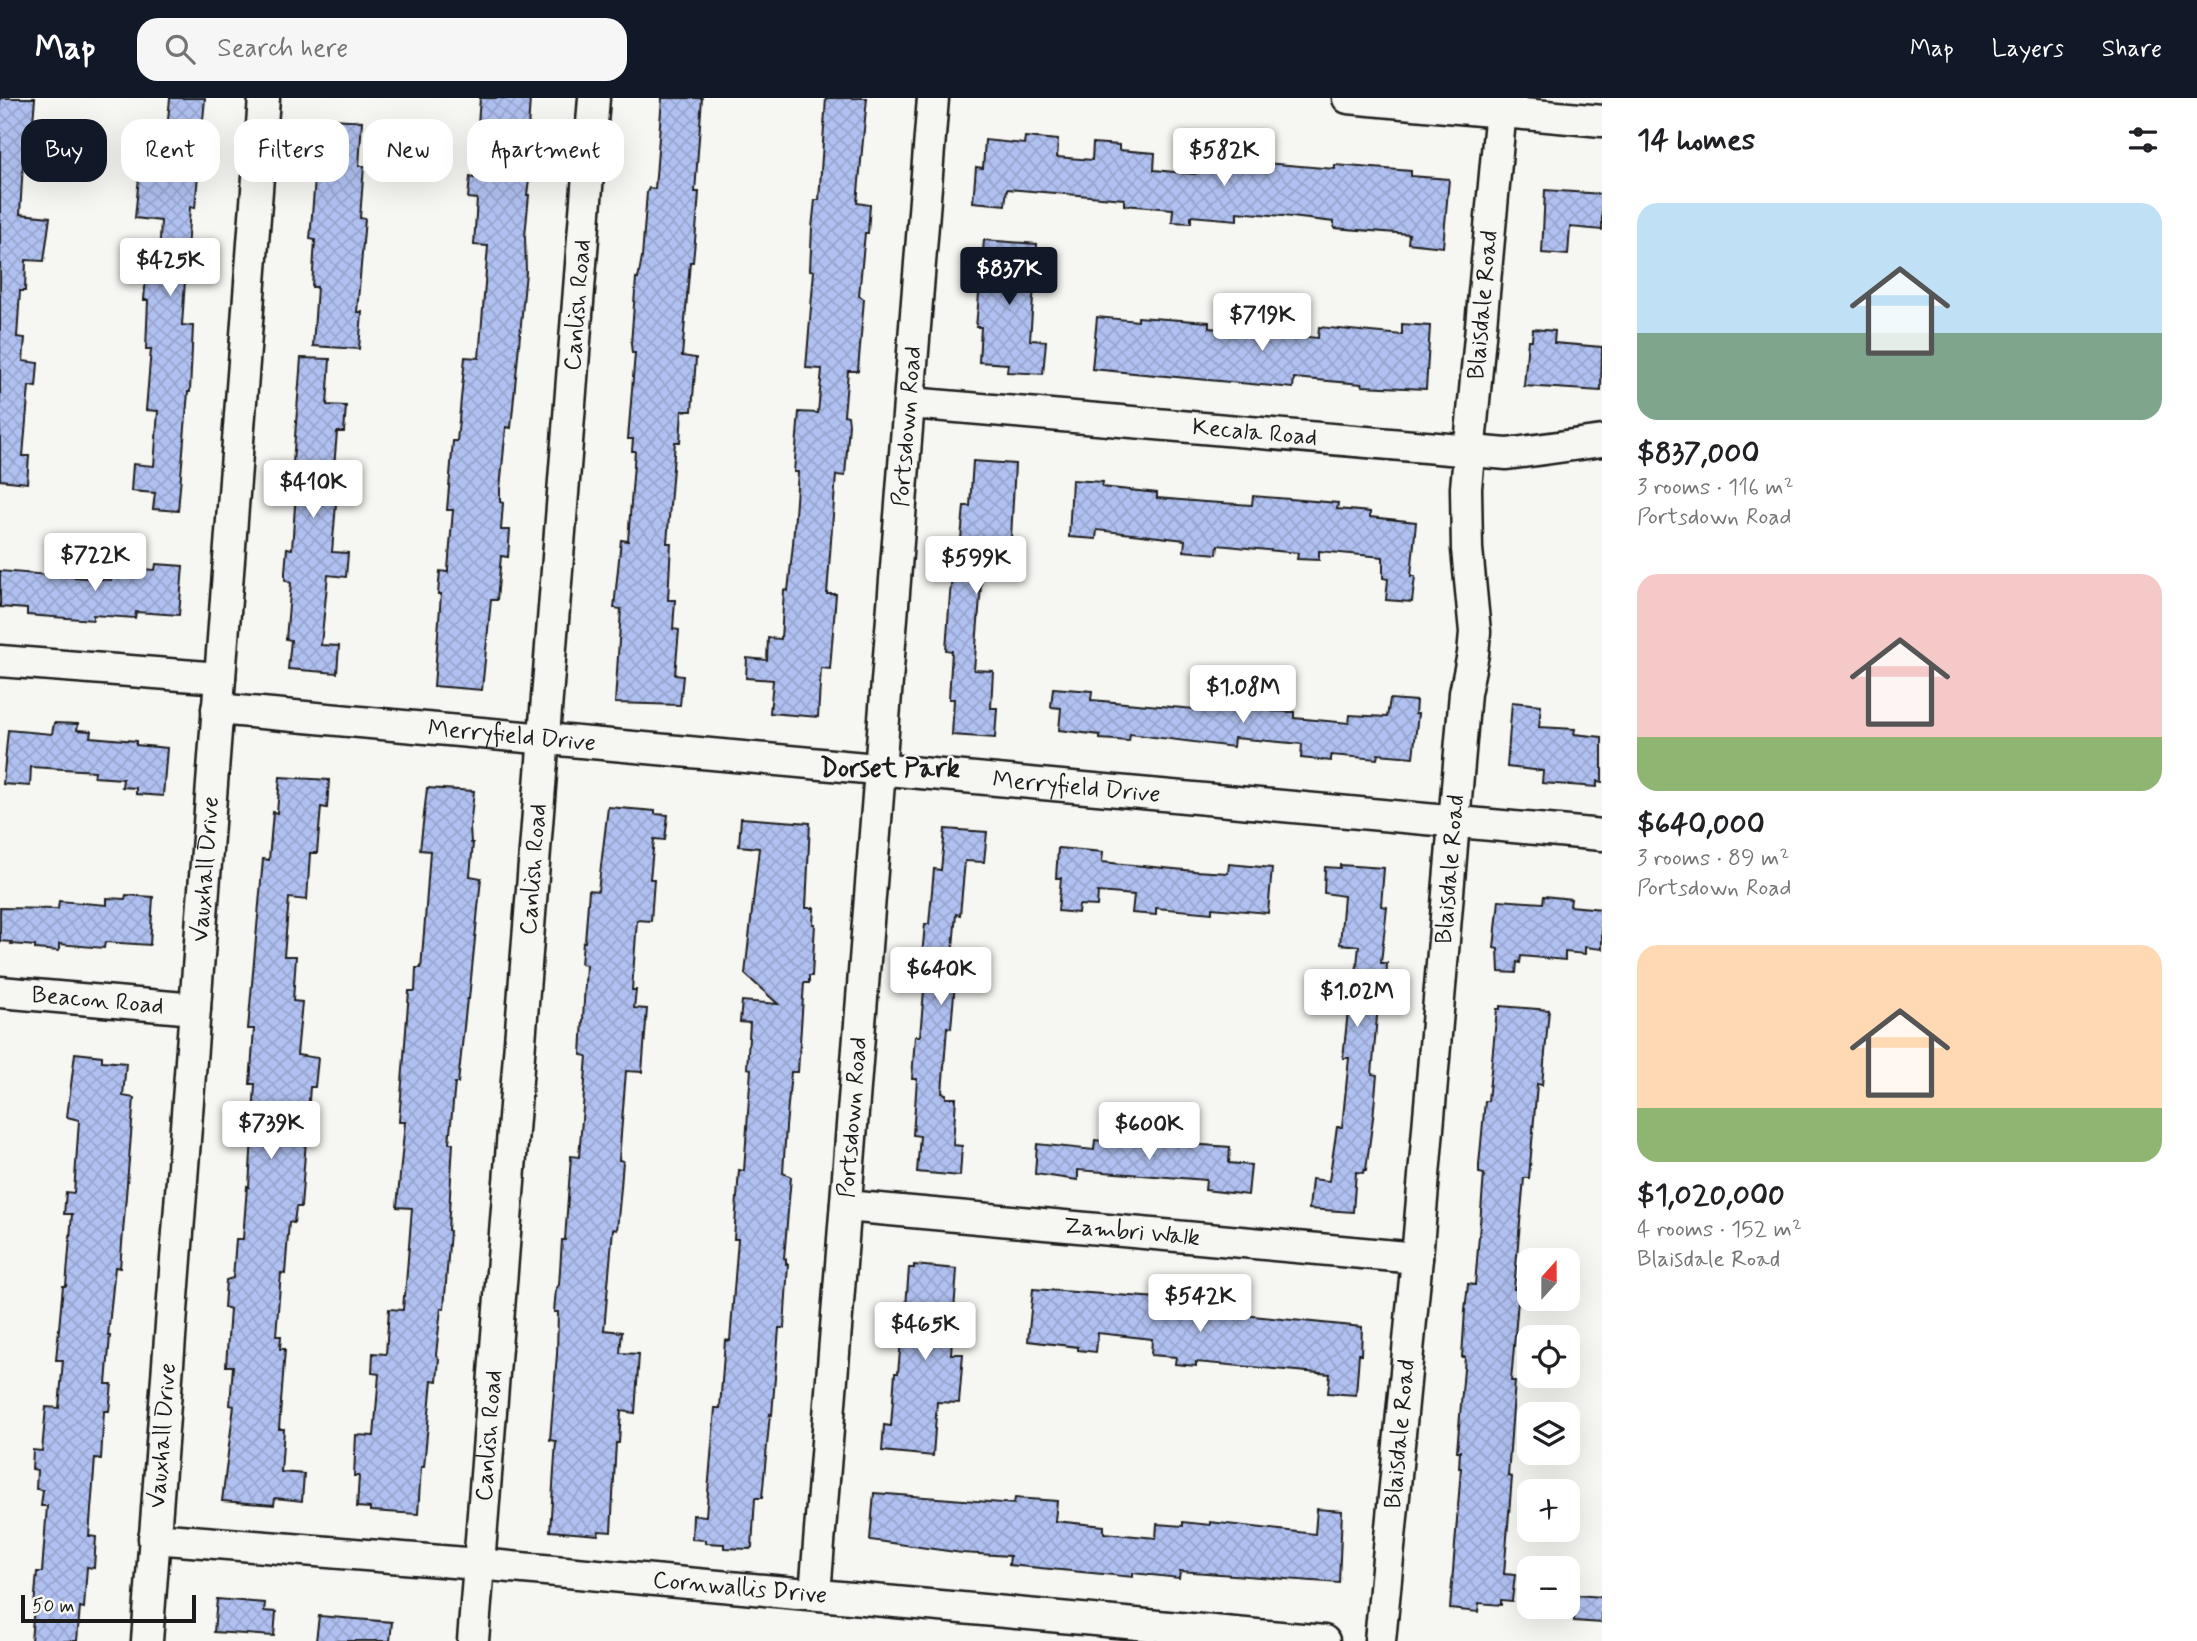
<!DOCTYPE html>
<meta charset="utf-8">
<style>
:root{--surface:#fff;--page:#f6f6f6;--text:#202124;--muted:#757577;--accent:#111827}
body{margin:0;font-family:Mynerve,sans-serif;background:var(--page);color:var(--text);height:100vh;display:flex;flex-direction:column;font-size:26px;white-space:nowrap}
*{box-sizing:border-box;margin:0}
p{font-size:23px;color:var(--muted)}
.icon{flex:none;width:38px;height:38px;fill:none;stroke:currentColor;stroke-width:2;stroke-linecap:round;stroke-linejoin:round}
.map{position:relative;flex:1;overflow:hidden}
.details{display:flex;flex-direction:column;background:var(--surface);width:595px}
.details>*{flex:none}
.banner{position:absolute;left:21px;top:21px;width:665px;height:63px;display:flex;gap:14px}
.needle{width:46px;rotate:21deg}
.fabs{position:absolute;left:1517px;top:1150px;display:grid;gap:14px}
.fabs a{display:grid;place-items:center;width:63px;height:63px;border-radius:14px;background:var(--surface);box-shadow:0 7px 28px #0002;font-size:35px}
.scale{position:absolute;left:21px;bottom:18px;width:175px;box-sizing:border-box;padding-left:7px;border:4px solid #1c1c1c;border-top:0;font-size:19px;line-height:24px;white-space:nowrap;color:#1c1c1c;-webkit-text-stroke:5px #f6f6f2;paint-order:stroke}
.price{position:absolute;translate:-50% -60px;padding:0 16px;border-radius:7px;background:#fff;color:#222;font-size:23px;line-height:46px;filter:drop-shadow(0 2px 4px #0008)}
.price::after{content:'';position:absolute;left:50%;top:42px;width:21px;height:16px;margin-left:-10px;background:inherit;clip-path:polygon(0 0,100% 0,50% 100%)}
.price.active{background:var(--accent);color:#fff}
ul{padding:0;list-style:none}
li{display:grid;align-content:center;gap:14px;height:371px;padding:0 35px}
li span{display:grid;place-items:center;height:217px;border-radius:21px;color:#555}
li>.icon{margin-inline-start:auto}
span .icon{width:126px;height:126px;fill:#fffc;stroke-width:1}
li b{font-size:30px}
h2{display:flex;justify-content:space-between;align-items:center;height:84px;padding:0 35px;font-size:30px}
.pill{padding:0 24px;border-radius:21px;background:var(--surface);box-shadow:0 7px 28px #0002;font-size:24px;line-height:63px}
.pill.active{background:var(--accent);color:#fff}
header{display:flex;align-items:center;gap:42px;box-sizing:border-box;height:98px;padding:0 35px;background:var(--accent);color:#fff}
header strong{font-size:33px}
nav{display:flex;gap:38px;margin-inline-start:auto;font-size:24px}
.search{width:490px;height:63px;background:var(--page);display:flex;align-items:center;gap:18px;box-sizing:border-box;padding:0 24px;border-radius:21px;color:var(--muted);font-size:26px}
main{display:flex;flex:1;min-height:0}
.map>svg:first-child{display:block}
</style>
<header>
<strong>Map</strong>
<div class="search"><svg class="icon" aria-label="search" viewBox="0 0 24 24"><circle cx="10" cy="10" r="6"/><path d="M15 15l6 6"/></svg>Search here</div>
<nav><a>Map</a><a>Layers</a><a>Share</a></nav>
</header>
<main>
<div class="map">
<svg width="1602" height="1543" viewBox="0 0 1602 1543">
<defs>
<pattern id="building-cross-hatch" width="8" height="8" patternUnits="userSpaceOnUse" patternTransform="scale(1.75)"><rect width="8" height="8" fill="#b0c1f1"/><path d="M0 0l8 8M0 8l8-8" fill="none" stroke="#97a5ce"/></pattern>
</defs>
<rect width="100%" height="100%" fill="#f6f6f2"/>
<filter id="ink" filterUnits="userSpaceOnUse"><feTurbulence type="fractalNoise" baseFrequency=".0143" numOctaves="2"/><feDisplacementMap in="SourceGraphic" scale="14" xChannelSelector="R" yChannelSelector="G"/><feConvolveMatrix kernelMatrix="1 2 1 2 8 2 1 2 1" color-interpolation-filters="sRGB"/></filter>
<g filter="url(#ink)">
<path fill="url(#building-cross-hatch)" stroke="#1c1c1c" stroke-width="2" d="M0,0h35l-2,24h5l-1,25 -13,-1 -4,68 30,3 -6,44 -18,-1 -1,31h-5l-3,46 8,1 -2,23 15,2 -2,24 -7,-1 -6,70h6l-2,27 -27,-3z
M170,0h35l-10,110 -5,-1 -8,118 11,1 -3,66h-2l-10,119 -25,-2 2,-16 -24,-2 2,-27 21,2 4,-55 -12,-1 5,-61h-5l2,-49h-4l2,-25 12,1 3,-55 -26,-3 4,-41 19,1 4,-47h5z
M480,0h50l-5,81h4l-2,16h2l-4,41 1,36 -15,156 -5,-1 -6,62v13l3,1 -2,27h9l-2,27 -7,-1 -4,44h-6l-9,90 -48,-4 7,-92h-3l2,-23 8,1v-3l5,-59h-6l6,-69h4l8,-84 14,1 5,-62 4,-50 -14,-1 3,-46 -9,-1 2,-21 4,1z
M662,0h40l-7,94h4l-2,27 -4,43h-3l-8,94 14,2 -4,53h-10l-2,31h-5l-8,101h4l-3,57h7l-2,29 6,1 -4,45 8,1 -3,29 -65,-2 6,-94 -7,-1 7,-68 7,1 7,-90h-3l1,-12h-5l7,-86h-3l-1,-9 5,-66 2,1 4,-22 5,-65 2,-4 6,1z
M826,0h41l-10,105 13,2 -2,28h-3l-6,63 5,3 -6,72h-10l-4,44 4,1 1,8 -4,52 -9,-1 -9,119h9l-6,75 -9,-1 -3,49 -48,-4 3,-33 -27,-2 1,-20 20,2 1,-22 13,1 3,-49 4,1 5,-47 5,-72h-4l5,-60 19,1 4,-44 -16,-1 8,-97 -4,-1 2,-42 3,-28h4z
M320,20l42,3 -3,45h5l-4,52 5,1 -8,93h5l-3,37 -46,-3 4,-59h-5l3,-47 -5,-1z
M1025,39l33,3 -1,17 35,3 1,-17 26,2v5l36,3 -1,17 41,4 1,-17 139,12v-4l76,6v5l38,3 -6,68 -35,-4 1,-9 -75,-6v-6l-51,-6 -46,-4v8l-46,-4v7l-19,-1 1,-13 -49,-4v-6l-117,-10 -2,16 -32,-3 3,-35 7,1 2,-28 39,4z
M1545,92l57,4v36l-32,-3 -2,28 -26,-2z
M984,142l53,4 -7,96 16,1 -3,33 -36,-2 1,-8 -29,-2 2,-35h-5z
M1256,217l20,2 -2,17 44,4 1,-11 83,8v-11l28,2 -4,63 -64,-3v-2l-68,-6 -1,10 -201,-19 5,-52 41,4v-4l71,5v6l45,4z
M1533,231l22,2 -1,12 48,4 -1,44 -77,-5 4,-46h4z
M301,260l29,1 -3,46 19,1 -2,26h-7l-6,71 5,1 -4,48 16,1 -2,24 -18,-2 -7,70 18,1 -2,27 -49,-4 3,-29 -5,-1 5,-56 -6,-3v-8l2,-24 5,1 5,-72 -5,-1z
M973,363l42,3 -4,74h-26l-11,132 19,1 -2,37h6l-2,30 -43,-3 2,-36h-5l3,-48 -6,-1 4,-56 5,-44h5l4,-44h6z
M1072,382l31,2 -1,5 55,6v5l48,4 47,3 1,-9 85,7 -1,6 33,3v5l46,5 -5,54h4l-3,26 -26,-2 2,-21 -5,-1v-21l-64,-6v9l-22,-1 1,-6 -80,-8 -1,9 -33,-3 1,-11 -88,-10 -1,9 -27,-2z
M156,466l27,2 -4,49 -43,-3 -1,6 -42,-3v5l-66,-5v-6l-27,-2v-36l111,9 1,-13 43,3z
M1053,590l39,3 -1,9 115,10 1,-9 45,4 1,-10 21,1 -2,15 22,1v6l55,5 1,-8 37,2 3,-18 26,2 -1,13h3l-5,43 -35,-3 -1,5 -46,-4v6l-30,-3 1,-14 -68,-6 -1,9 -103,-13 -1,7 -29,-2v-4l-41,-5 2,-22 -10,-1z
M1512,604l29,3 -2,22 36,2 -1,5 28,3v45l-5,-1v6l-55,-4 1,-12 -36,-4z
M54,625l24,1 -1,6 14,1 -1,6 46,4v4l31,3 -4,48 -27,-2v-6l-14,-1 1,-8 -29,-2 1,-6 -64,-4 -1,19 -27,-2 5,-54 44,4z
M280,679l49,3 -2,28 -6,-1 -4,46h-7l-3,47 -18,-2 -5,58h12l-3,45 9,1 -5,53 21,3 -3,29h-5l-9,120h-5l-2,16 -5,-1 -4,52 -4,-1 -5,63h5l-1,13h5l-6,80h5l-3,43 23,2 -2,27 -27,-3 -1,7 -52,-4 12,-95 -4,-1 3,-39h-7l4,-57 -6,-2 2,-27 7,-2 3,-39h7l4,-53 2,1 6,-103h-5l4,-55h-6l15,-170 6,1 4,-48 4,1z
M427,690l47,3 -4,36 1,16h2l-3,33 11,2 -12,121h-2l-9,84h-3l-6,60h4l-5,87 2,1 -6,78 -3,-1 -5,47 3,4 -2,22 -5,-1 -8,87h-3l-3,47 -48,-3v-3l-13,-1 2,-31h-5l2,-41 18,1 5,-62 -7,-1 1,-20 13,1 3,-45 14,1 1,-14h1l7,-88 -15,-1 8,-85h-6l10,-131h6l1,-23h5l4,-48 5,-69 -10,-1z
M608,709l47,4v3l13,1 -3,25 -11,-1 -4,40h4l-3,42 -14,-1 -5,70h4l-2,18 13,1 -5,63 -16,-1 -7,89 4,1 -2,26 -4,43 -4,-1 -9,101 18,2 -2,21 19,1 -4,59 -14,-2 -2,32h-3l-5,89 -12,-1 -1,4 -48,-4 6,-90 -6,-1 7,-86 1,-42h-4l2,-23 3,-4 3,-45h3l6,-84 8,1 8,-101 -6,-1 5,-90 -5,-1 2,-22h2l4,-52 9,1z
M741,720l69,5 -4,85h8l-1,16h2l-3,52h-3v7h-5l-6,89h-7l-5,55 -3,46 8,4 -7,81 2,1v5h2l-4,64h-5l-7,87 -2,-1 -8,84h-7l-3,49 -2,2 -26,-1v-4l-19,-1v-3l-13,-1 1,-24 13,1 9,-108h5l5,-68 5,1 8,-102h-4l5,-69 5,1 7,-102 -4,-1 3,-45 -10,-1 2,-21 36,3 -33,-30 14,-126 -20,-2z
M945,731l42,3 -3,30 -19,-1 -5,54 -4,-1 -3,33 -3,36h5l-4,45 -4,-1 -5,66 4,1v4h10l-3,47 9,1 -2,30 -43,-4 3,-36 -7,-1 4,-56h-5l3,-43h5l6,-68 -5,-1 2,-22 2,-21h4l5,-55 7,1z
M1058,750l45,4 -1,10 93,9 33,2 1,-9 43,4 -4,45 -56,-5v5l-56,-5v7l-24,-2 2,-18 -36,-3 -1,14 -18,-1 -1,8 -20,-2 3,-33h-5z
M1340,767l44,3 -3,38 6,1 -6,56h6l-1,22 -3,21 -5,-1 -6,69 5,1 -4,43 -7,52h-2l-1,3 -7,-1 -3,40 -44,-3 3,-30 17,2 8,-54h5l7,-69h-6l6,-56h-8l2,-20 12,1 4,-37 -19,-2 4,-48 -20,-3 1,-26 15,1z
M126,797l27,2 -3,48 -45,-3 -1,6 -45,-4v7l-24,-2v-3l-24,-2 1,-2 -12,-1v-33l58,1 1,-8 48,4v-7l18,1z
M1544,798l27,3 -1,7 32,3v40l-17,-2v7l-20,-2v8l-44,-4 -1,7 -3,-1 -1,11 -17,-1 -1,-23 -4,-1 5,-48 44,3z
M1500,908l49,4 -7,75 -5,-1 -8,94h-5l-10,111h5l-8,92h4l-7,95 4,1 -8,97 11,1 -3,26 -11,-1v5l-22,-2 -1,9 -28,-3 11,-141h-2l1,-17h-3l8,-94h-3l3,-47 3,-26 7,1 9,-111 -5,-1v-8l6,-64h3l9,-92h3z
M75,955l27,3v5l24,2 -3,33 11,2 -5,62 -9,108 -5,-1 -7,69h2l-4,48h6l-3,27h-5l-3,48 -6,-1 -6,78 7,1 -2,31 -7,-1 -3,41 -4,-1 -3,34h-46l6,-69h5l5,-66h-6l2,-16 -7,-1 1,-19 -5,-1 1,-19 9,1 4,-44 13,1 4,-48h-7l7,-74h3l6,-72h-8l2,-22 8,1 5,-73 -12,-3z
M1155,1035l22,2 -1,8 54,4 -1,16 22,2 -3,30 -43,-5 1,-10 -128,-10v10l-43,-6 2,-30 57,6 1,-10 58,6z
M914,1167l43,4 -6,85h12l-4,49 -22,-1 -4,54 -51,-5 2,-26 7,1 4,-53h3l5,-54h2l4,-51h5z
M1033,1191l125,9v3l46,4 -1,6 159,16 -1,28 -2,-1 -3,41 -28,-2 2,-19 -134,-12v4l-21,-2 1,-7 -25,-2 1,-16 -54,-6 -2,19 -18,-2v-3l-50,-6z
M874,1395l140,11 1,-6 42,3 -2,20 49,5v7l52,5 1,-14 26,2v-4l27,3v-3l105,12 2,-25 25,2 -3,72 -159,-12 -1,7 -46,-5v4l-124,-12 1,-9 -48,-3 -92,-13z
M1576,1497l26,2v26l-28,-2z
M217,1501l48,4 -1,8 12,1 -2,24 -60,-4z
M319,1518l73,6 -2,19h-74z"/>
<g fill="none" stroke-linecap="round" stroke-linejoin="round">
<g stroke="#1c1c1c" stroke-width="35">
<g id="minor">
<path d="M1348,0l254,23"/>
<path id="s1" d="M910,305l597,51 95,-13"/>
<path d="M0,563l220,17"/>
<path id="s2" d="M217,611l1385,126"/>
<path id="s3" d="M0,894l195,17"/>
<path id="s4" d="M846,1108l571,52"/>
<path id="s5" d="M154,1440l324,26 846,77"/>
<path id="s6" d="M815,1496l118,-1496"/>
<path id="s7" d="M147,1543l117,-1543"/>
<path id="s8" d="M473,1543l121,-1543"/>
<path id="s9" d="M1380,1543l37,-383 48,-565 8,-39 2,-22 -8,-83 -1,-61 36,-390"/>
</g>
</g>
<use href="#minor" stroke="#f6f6f2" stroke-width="30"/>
</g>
</g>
<g text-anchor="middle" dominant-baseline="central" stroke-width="5" stroke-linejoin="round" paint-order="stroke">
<g font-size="24" fill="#1c1c1c" stroke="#f6f6f2">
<text stroke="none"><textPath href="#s8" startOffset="1340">Canlish Road</textPath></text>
<text stroke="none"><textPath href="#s9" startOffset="1342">Blaisdale Road</textPath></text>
<text stroke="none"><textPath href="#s6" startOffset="1171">Portsdown Road</textPath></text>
<text stroke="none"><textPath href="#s1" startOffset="346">Kecala Road</textPath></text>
<text stroke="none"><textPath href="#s2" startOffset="296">Merryfield Drive</textPath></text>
<text stroke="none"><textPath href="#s2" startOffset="863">Merryfield Drive</textPath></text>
<text stroke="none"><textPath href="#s9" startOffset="775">Blaisdale Road</textPath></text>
<text stroke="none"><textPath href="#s7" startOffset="774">Vauxhall Drive</textPath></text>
<text stroke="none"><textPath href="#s8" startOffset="774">Canlish Road</textPath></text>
<text stroke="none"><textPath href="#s3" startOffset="98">Beacon Road</textPath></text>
<text stroke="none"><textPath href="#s6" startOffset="478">Portsdown Road</textPath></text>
<text stroke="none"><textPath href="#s4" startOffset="287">Zambri Walk</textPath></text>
<text stroke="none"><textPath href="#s9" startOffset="208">Blaisdale Road</textPath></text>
<text stroke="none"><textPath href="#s7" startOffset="206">Vauxhall Drive</textPath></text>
<text stroke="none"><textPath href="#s8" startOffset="206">Canlish Road</textPath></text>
<text stroke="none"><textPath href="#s5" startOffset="588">Cornwallis Drive</textPath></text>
</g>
<g font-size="26" font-weight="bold" fill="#1c1c1c" stroke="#f6f6f2">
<text x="890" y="671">Dorset Park</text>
</g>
</g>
</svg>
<div class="fabs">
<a><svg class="needle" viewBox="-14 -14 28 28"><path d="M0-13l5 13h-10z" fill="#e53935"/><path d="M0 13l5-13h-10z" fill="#757577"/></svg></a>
<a><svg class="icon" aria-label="locate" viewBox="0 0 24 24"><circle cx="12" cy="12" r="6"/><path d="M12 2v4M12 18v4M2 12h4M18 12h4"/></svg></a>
<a><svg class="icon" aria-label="layers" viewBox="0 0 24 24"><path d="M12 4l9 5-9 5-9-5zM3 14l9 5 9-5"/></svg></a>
<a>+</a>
<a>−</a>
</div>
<div class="scale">50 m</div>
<b class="price" style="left:1224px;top:90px">$582K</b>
<b class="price" style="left:170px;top:200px">$425K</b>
<b class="price active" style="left:1009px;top:209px">$837K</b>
<b class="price" style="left:1262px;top:255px">$719K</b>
<b class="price" style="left:313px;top:422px">$410K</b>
<b class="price" style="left:95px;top:495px">$722K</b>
<b class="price" style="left:976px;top:498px">$599K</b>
<b class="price" style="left:1243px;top:627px">$1.08M</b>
<b class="price" style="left:941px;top:909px">$640K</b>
<b class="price" style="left:1357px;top:931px">$1.02M</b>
<b class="price" style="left:271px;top:1063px">$739K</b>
<b class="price" style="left:1149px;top:1064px">$600K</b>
<b class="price" style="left:1200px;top:1236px">$542K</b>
<b class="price" style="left:925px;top:1264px">$465K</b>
<div class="banner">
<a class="pill active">Buy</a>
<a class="pill">Rent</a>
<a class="pill">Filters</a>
<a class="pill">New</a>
<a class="pill">Apartment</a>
</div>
</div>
<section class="details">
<h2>14 homes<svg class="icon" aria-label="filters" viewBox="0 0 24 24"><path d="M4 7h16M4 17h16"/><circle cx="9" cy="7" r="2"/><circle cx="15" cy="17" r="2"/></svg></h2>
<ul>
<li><span style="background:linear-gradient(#bfe0f5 60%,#7fa58c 0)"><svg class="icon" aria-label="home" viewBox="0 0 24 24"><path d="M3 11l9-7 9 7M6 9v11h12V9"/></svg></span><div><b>$837,000</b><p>3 rooms · 116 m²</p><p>Portsdown Road</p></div></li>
<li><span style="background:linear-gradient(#f6c9c9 75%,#8fb573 0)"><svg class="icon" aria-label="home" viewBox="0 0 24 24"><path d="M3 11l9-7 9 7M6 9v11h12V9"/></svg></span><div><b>$640,000</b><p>3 rooms · 89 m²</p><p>Portsdown Road</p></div></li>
<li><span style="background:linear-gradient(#ffd9b3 75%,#8fb573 0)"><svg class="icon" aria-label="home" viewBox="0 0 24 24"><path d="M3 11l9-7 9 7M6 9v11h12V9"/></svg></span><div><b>$1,020,000</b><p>4 rooms · 152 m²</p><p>Blaisdale Road</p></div></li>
</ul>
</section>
</main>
